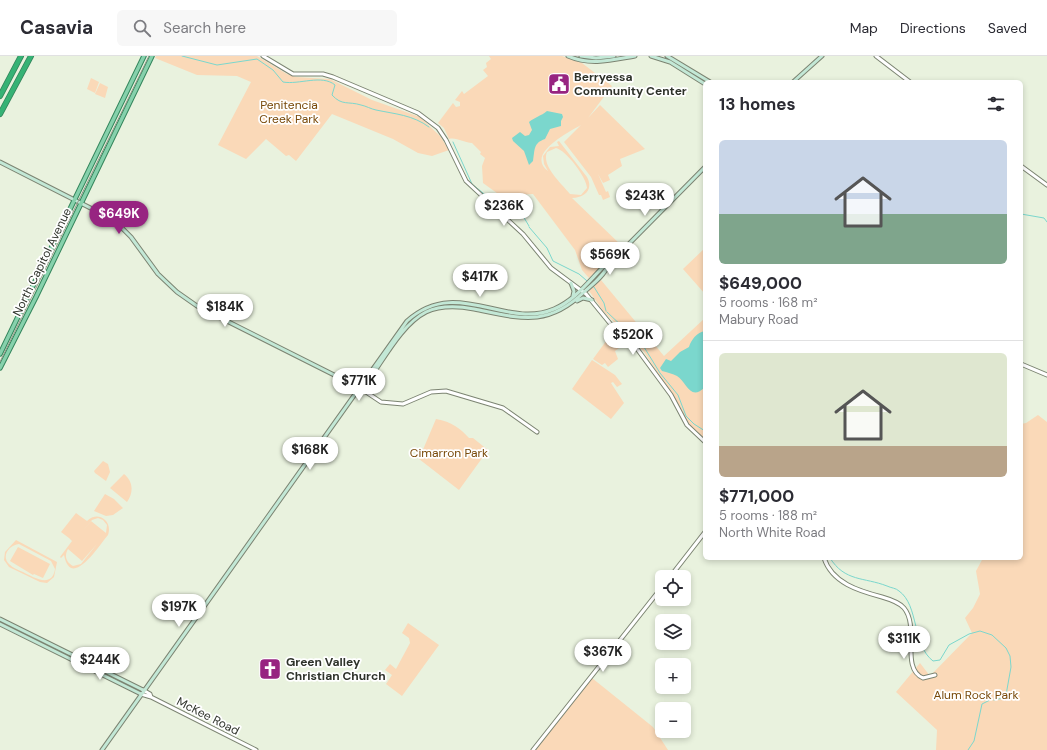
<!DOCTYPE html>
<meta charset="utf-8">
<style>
:root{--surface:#fff;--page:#f7f7f7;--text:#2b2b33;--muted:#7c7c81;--line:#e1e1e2;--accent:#972481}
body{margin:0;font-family:"DM Sans",sans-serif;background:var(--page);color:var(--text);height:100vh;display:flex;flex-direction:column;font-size:15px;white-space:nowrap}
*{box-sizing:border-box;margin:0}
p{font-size:13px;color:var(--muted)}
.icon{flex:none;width:22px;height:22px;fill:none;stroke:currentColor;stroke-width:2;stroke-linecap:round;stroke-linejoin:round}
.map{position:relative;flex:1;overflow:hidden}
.side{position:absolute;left:703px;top:24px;width:320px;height:480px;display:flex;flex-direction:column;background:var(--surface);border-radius:6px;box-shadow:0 2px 6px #0003}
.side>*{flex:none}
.controls{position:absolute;left:655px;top:514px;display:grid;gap:8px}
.controls a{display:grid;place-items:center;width:36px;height:36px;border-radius:6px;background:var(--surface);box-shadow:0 2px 6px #0003;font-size:20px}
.price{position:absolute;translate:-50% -34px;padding:0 9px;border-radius:14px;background:#fff;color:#222;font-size:13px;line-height:26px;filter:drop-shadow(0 1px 2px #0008)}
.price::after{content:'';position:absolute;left:50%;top:24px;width:12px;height:9px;margin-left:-6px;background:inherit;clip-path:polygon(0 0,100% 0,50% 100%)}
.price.selected{background:var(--accent);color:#fff}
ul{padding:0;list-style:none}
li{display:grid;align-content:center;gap:8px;height:212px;padding:0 16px}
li+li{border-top:1px solid var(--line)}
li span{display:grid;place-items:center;height:124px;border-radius:6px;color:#555}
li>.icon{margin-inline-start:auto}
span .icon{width:72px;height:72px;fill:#fffc;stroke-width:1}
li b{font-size:17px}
h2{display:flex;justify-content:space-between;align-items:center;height:48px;padding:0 16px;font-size:17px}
header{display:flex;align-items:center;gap:24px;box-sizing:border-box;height:56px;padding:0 20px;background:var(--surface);border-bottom:1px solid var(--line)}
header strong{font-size:19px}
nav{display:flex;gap:22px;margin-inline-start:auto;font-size:14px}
.search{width:280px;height:36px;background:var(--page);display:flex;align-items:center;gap:10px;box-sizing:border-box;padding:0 14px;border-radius:6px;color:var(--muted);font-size:15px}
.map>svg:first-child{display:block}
</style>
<header>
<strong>Casavia</strong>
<div class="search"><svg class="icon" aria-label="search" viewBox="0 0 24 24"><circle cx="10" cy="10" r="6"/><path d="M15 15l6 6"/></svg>Search here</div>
<nav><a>Map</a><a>Directions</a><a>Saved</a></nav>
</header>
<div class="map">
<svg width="1047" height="694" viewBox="0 0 1047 694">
<rect width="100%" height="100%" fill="#e9f2de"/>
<path fill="#fad9b8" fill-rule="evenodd" d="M156,0h101l30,18 9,3 34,2 42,21 48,17 20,19 9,14 -17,6 -14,-3 -25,-14 -61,-25 -36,47 -7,-6 -3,1 -20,-17 -20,20 -28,-14 33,-63 -14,-6 -40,-1 -42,-17z
M489,0h73l20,7 30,23 -24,32 12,-13 45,44 -25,10 2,7 -14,9 2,5 -7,3 -5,-9 8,18 2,-1 2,6 -7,3 -2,-5h-2l-8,-18 -27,-35 17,-17c-12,7 -56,29 -33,46l-4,-7 -1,-8 7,-9 9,-1 -2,-4 2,-1 28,36c7,13 -3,21 -15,21l50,48 -33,32 -7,-8 -7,-20 -42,-56 -32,2 -18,-13 -1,-17 3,-8 -5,-4 1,-2 -9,-9c-7,0 -16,-6 -23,-4l-5,-11 -6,-5 15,-20 3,4 4,-1v-4l-5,-2 7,-9 2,3 24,-18 -5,-6 4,-3 -1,-4 5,-4zM556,92c10,2 31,30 31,40l-6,7 -11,-1c-8,-10 -29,-28 -23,-42z
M91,22l8,4 -4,11 -8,-4z
M100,27l8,4 -3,11 -10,-4z
M705,192v46l-22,-25z
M601,224l63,76 41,-38v122l-17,-17 -11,-21 -33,-50 -40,-40 -15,-21z
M612,277l14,10 -11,8 3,8 -10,8 -3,-4 -3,2 -9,-6z
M592,304l23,15 7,9 -5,3 -4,-5 -2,1 13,20 -13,16 -39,-30z
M1038,359l9,7v328h-111l1,-20 -41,-38 24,-29 10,13 42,-43 -7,-15 8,-10 7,-14 -4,-23 7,-13h38v-134l5,-1z
M436,363c16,3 24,9 33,19h4l15,12 -29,40 -40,-31z
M103,405l5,3 2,8 -4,9 -11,-8 -1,-2z
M124,418c9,7 10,18 3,28l-17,-14z
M105,438l9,5 9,9 -10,7 -7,1 -12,-5z
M76,457l4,3 -15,19 -4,-3z
M80,460l7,5c11,-11 26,0 21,14 -8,9 -37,56 -44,20l-3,3 -1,-1 12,-16 -3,-3 7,-9 -7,9 -4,-3zM98,462l5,2 4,5 -1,8 -15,-12 -10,12 11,-13zM97,488l-16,20 -8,2c-7,-4 -9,-10 -5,-17l14,12z
M16,484l41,22 -3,15 -7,6 -7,-1 -31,-15 -5,-7 1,-8zM19,488l32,17 4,8c-3,20 -22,8 -32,3 -5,-2 -10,-4 -14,-8 -8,-8 0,-19 10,-20z
M18,491l32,17 -7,14 -9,-4 -1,1 -23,-14z
M408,567l31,22 -37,51 -16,-12 6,-9 -7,-5 5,-6 6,5 14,-26 -1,-5 -7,-5z
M592,622l61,49 15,23h-133z"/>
<path fill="#7bd7cd" d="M547,55l15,3 1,3 -2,4v5l-11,3 -5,10c-12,4 -10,11 -12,22l-4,4 -5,-14 -11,-10 -1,-3 8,-6 5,4 4,-1 3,-5 -3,-8c6,-5 12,-6 18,-11z
M705,275v56c-15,15 -18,-5 -28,-11 -4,-2 -10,-4 -15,-5l-2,-3 6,-9 5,2 9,-9 9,-5c2,-7 8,-15 16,-16z"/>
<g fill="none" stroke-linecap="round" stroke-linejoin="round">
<path stroke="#7bd7cd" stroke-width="1" d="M182,0l35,9 40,-6 16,11 10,12c16,3 39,-8 52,3l-3,10c10,11 16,6 29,10 5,1 10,4 15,5 19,4 37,5 53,17
M453,86l19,42 22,18 29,14 6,10
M1021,158l23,4 3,4
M529,171l18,21 6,13 26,13 15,13 10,16 2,8
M607,256l37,35 16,26 18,22 8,21 8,8 11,7
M830,502c15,24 34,19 57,28 4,2 9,2 12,5 20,14 13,54 34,70l7,-1 9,-15 20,-11 11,-3 12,4 14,13 4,8 1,11 -5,28 -3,3 -9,2
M968,694l6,-9 8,-37 8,-4"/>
<g stroke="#7c8472" stroke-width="5">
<path id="tertiary" d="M263,0l30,18h30l10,3 85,36 20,15 8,12 20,41 57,53 28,34 35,26 27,33 22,19 36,49 16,30 18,17
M876,0l34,26
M1021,110l26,19
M1021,308l26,11
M360,332l21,14 22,2 28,-12 15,-1 57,17 34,24
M824,502c8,25 35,33 58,39 7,2 17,5 22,11 16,19 -4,60 19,70l12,-3
M670,521l35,-45
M143,634l7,4 1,3
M141,638l10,3 105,53
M533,694l129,-163"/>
</g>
<g stroke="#7c8472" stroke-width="5">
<path id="secondary" d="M568,0c23,10 44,4 67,0
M581,0l15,2 18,-2
M651,0l19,6 35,22
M667,0l43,26
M793,26l29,-26
M0,106l114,58 17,17 27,37 19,18 20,14 163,82
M571,227l3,8 -1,5
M577,245l6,-3 9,2
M360,332l8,-7c16,-22 34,-57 58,-69 15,-7 32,-6 48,-3 46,9 73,19 110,-17 8,-7 21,-17 24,-27
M0,563l143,71
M0,568l141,70
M102,694l305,-429c50,-45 98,9 147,-12 20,-8 35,-28 50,-43l7,-4 94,-95"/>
</g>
<g stroke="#33855b" stroke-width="5.5">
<path id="primary" d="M0,298l144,-298
M0,312l36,-71 116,-241"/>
</g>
<g stroke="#33855b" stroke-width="6">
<path id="motorway" d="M0,40l21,-40
M0,58l31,-58"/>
</g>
<use href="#tertiary" stroke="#fff" stroke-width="3"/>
<use href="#secondary" stroke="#c3e8d6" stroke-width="3"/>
<use href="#primary" stroke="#86d1ac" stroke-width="3.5"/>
<use href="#motorway" stroke="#36b275" stroke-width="4.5"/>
<path stroke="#91988a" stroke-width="1" d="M0,306l149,-306"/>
</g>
<defs>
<g id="civic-square" transform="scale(1.15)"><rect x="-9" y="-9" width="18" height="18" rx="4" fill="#972481" stroke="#fff"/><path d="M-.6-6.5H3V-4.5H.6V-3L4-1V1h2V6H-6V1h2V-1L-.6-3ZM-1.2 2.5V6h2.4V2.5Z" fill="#fff"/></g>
<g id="church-square" transform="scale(1.15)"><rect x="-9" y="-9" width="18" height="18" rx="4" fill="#972481" stroke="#fff"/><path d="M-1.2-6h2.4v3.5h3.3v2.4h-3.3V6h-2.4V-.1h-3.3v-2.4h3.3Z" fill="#fff"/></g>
</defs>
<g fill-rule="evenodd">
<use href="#civic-square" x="559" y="28"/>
<use href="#church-square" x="270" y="613"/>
</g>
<g text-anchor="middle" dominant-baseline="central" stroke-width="3.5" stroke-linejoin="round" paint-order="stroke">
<g font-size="12" font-weight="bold" fill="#2e322a" stroke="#fff" text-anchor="start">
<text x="574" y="21">Berryessa<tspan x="574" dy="14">Community Center</tspan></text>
<text x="286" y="606">Green Valley<tspan x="286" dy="14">Christian Church</tspan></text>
</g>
<g font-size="12" fill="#784909" stroke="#fff">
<text x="289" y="49">Penitencia<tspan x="289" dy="14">Creek Park</tspan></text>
<text x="449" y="397">Cimarron Park</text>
<text x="976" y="639">Alum Rock Park</text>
</g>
<g font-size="12" fill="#2e322a" stroke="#fff">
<text transform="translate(42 206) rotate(-64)">North Capitol Avenue</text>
<text transform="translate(208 660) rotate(27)">McKee Road</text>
</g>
</g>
</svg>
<div class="controls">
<a><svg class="icon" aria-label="locate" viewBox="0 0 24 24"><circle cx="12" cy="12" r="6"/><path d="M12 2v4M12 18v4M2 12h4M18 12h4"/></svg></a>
<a><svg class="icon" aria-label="layers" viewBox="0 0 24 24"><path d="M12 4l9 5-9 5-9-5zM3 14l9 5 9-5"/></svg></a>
<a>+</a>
<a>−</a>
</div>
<b class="price" style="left:645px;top:161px">$243K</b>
<b class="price" style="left:504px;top:171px">$236K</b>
<b class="price selected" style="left:119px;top:179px">$649K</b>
<b class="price" style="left:610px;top:220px">$569K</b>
<b class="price" style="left:480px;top:242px">$417K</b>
<b class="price" style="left:225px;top:272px">$184K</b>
<b class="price" style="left:633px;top:300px">$520K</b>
<b class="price" style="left:359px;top:346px">$771K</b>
<b class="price" style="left:310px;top:415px">$168K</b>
<b class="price" style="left:179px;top:572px">$197K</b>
<b class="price" style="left:904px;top:604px">$311K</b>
<b class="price" style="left:603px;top:617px">$367K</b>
<b class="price" style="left:100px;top:625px">$244K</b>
<section class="side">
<h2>13 homes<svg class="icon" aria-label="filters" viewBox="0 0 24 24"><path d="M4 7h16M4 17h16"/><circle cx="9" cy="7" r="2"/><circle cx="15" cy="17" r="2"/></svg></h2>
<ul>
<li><span style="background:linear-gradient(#c9d6e8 60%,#7fa58c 0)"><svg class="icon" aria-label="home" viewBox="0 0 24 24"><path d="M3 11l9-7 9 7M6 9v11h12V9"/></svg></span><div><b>$649,000</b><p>5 rooms · 168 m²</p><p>Mabury Road</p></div></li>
<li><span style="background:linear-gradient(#dfe7d0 75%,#b9a48a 0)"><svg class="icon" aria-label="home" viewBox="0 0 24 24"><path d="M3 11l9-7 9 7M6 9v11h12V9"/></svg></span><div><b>$771,000</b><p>5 rooms · 188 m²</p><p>North White Road</p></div></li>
</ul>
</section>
</div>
